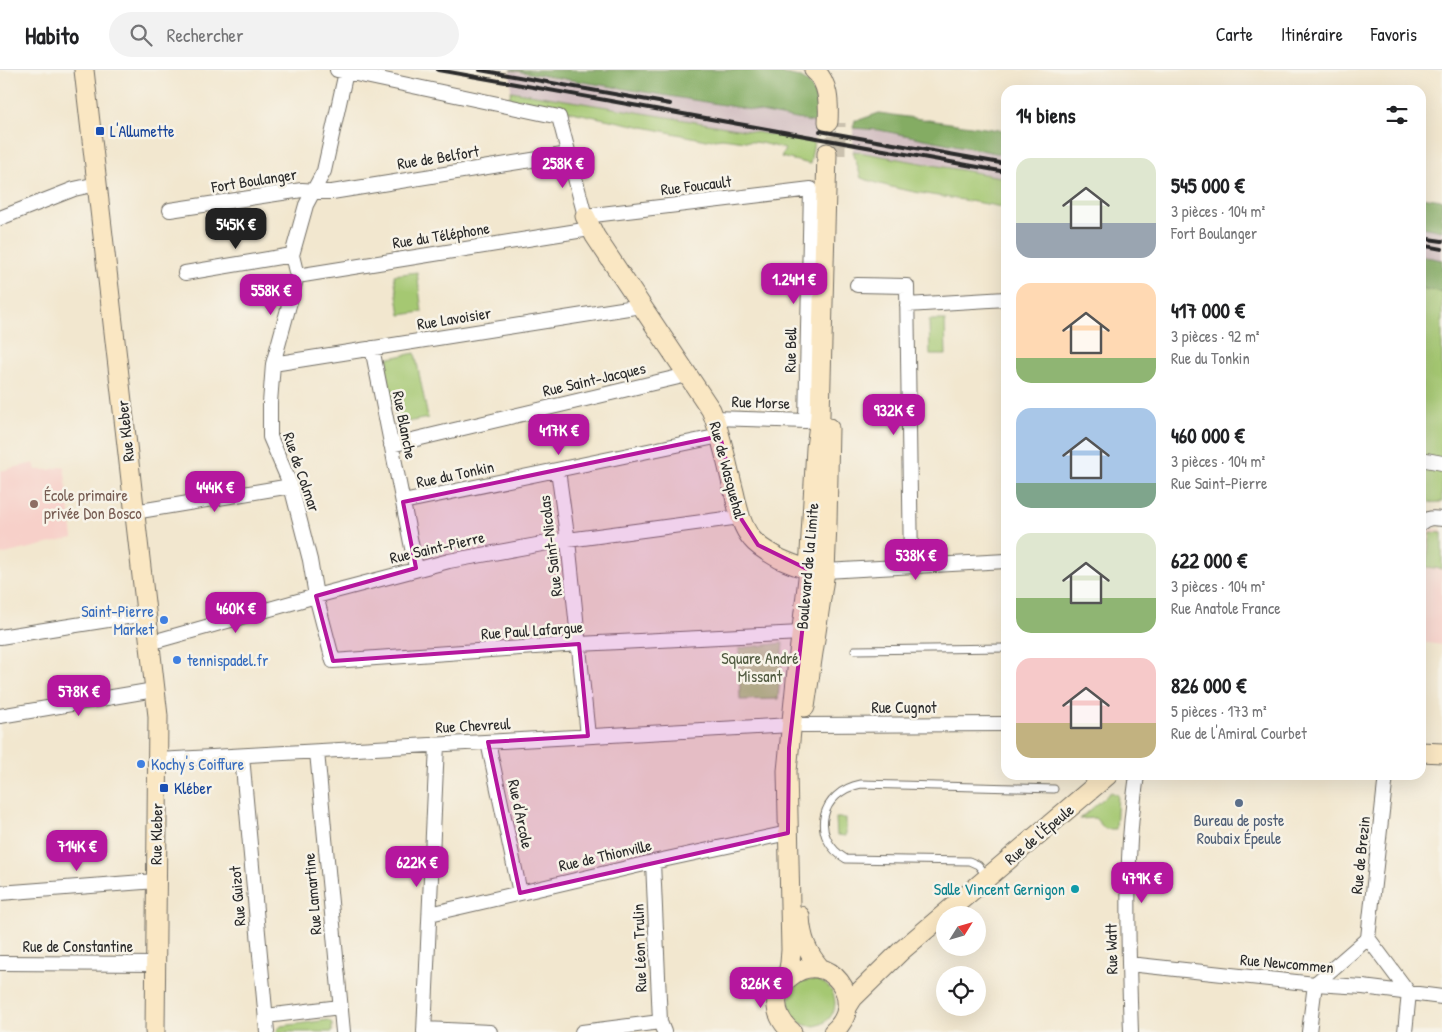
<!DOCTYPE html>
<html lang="fr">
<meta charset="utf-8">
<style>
:root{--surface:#fff;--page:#f2f2f2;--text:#202124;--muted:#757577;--line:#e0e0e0;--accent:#b5179e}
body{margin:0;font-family:"Patrick Hand",sans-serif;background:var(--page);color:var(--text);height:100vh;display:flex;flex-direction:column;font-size:19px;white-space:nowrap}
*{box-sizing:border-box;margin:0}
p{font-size:16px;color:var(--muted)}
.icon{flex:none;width:28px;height:28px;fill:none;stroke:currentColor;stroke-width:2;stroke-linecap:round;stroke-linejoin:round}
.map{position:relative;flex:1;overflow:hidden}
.side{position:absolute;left:1001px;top:15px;width:425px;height:695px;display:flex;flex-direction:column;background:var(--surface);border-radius:15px;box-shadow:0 5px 20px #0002}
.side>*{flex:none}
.needle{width:32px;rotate:53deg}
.controls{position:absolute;left:936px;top:836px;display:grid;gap:10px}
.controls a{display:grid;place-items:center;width:50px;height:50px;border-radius:50%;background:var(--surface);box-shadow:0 5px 20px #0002;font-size:25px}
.price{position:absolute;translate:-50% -42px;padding:0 11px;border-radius:10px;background:var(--accent);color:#fff;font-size:16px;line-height:32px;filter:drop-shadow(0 1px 2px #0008)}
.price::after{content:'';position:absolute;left:50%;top:30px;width:15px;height:11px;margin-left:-8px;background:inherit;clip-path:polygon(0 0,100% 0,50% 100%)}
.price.active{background:#222;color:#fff}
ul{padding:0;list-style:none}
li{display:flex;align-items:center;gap:15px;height:125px;padding:0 15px}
li span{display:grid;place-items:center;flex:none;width:140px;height:100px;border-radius:15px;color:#555}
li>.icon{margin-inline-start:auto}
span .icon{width:60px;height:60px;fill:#fffc;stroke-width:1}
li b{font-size:21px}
h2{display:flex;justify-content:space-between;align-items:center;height:60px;padding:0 15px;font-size:21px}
header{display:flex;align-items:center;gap:30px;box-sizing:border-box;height:70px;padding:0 25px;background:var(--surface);border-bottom:1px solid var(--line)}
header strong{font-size:24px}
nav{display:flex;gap:28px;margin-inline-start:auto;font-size:18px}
.search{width:350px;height:45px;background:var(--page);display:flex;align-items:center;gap:12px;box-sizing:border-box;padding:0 18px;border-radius:28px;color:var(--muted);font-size:19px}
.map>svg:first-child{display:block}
</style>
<header>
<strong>Habito</strong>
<div class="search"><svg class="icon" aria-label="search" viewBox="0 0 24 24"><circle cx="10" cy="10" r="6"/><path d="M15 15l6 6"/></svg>Rechercher</div>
<nav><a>Carte</a><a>Itinéraire</a><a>Favoris</a></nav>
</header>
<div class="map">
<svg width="1442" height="962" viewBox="0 0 1442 962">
<rect width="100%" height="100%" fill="#f7f3e8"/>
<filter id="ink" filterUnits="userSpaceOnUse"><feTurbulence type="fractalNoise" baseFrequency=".02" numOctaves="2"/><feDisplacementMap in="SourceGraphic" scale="10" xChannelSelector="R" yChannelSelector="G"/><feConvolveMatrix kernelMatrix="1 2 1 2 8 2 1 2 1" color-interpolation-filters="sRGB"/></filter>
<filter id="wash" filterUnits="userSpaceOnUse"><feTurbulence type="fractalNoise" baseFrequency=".0096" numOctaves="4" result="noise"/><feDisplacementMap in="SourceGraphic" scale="20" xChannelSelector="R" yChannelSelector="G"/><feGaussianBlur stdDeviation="1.12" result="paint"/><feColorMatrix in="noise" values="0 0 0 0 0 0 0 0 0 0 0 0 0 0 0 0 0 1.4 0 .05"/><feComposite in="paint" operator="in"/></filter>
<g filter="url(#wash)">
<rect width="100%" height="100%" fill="#f2e7cf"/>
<path fill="#f7d0c9" d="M34,393l2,7h13l15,-4 9,72 -73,17v-84z
M1431,459l11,1v115l-21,-3v-74l5,-35z"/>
<path fill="#d2bec1" d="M510,1l220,35 87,17 -3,19 -147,-25 -156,-26z
M853,58l26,2 127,25v23l-153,-27z
M1421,157l21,4v29l-21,-4z"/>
<path fill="#a5c872" stroke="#687a4e" d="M511,21l156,26 147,25 -4,22 -29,-7 4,-8 -24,-6 -39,-5 -16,2 -197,-41z
M853,81l153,27v30c-48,-11 -98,-13 -145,-30z
M417,202l5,40 -22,3 -6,-40z
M1421,218l21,4v210l-21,1z
M929,250h16l1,35h-16z
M415,283l13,65 -31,6 -13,-65z
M1431,462l11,1v36l-16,-2z
M783,573l-5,56 -38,1 -1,-52z
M1111,722l7,3 -2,34h-11l-10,-11 -15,1z
M836,748h10v18l-9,-1z
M789 933a23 23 0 1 1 46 0a23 23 0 1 1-46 0Z
M328,950l4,3v9h-55v-2l4,-4z"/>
<path fill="#84ac64" stroke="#586c48" d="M510,0h260c11,5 22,4 31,8 17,8 16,29 16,45l-87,-17z
M879,43l127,18v24l-127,-25 -26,-2 2,-8h4z
M1421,127l21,3v31l-21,-4z
M1421,186l21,4v32l-21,-4z"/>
</g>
<g filter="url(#ink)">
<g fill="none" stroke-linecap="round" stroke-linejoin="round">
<path stroke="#cac1ae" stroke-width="19" stroke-dasharray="19 9" stroke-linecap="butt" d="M836,85v-32"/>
<g stroke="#716d64" stroke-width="9">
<path id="lane" d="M855,580l151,-2
M988,807l-10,-12 -9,-4 -123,-2c-37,-22 -26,-67 15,-75l193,5"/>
</g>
<g stroke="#716d64" stroke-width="16">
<path id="street" d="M337,0l222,47 26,99 226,-27 -5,232 -92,-3
M346,2l-22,99 -18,34 -14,50 5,21 -24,88 -3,39v34l21,49 19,74 6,36 17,65 246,-17 222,-11
M170,140l132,-20 30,2 237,-38
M0,148l74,-29 23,-5
M185,203l107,-18
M297,206l293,-47
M857,215l50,1 4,280
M907,235l99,-6
M372,278l44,220
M273,294l368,-58
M391,375l296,-70
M1421,389l21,4
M558,400l11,80 19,186
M403,432l317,-66
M134,442l157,-26
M1421,453c7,-6 13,-5 21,-4
M825,501l181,-10
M0,567l146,-23
M149,573l167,-47 133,-35 104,-19 187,-25
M0,646l154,-26
M802,655l204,-1
M488,672l32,151
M317,682l26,280
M242,686l25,276
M158,690l633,-35
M653,792l7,160 4,10
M0,823l156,-12
M430,844l223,-52 135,-29
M1368,868l18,-163
M1368,868l41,55 -4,39
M0,893l156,1
M1129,894l186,20 48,3 79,10
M266,946l74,-9
M425,959l65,3
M424,962l13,-287
M582,962l78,-10
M1131,962c-2,-58 -4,-115 -2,-173 1,-28 4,-56 8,-84
M1309,962l6,-48 53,-46"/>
</g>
<g stroke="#716d64" stroke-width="21">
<path id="secondary" d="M84,0l74,646 -3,316
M814,0c15,12 15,34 14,52
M585,146l10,20 116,174c11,26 16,55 23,82 4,17 7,34 18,47 7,9 18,14 28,20 14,6 26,11 41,12
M805,637l20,-136 2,-48 2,-95
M1421,682l21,1
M800,846c1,22 7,37 21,53
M787,909l3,-16 1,-13 -4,-179 10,-101 12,-100 7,-122 4,-32 7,-263
M848,936l5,-8 48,-47 207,-176
M792,962c-10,-8 -17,-21 -15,-34 2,-9 7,-17 14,-22 36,-29 79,25 42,56"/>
</g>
<use href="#lane" stroke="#fff" stroke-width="7"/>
<use href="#street" stroke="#fff" stroke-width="14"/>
<use href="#secondary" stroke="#fae7c3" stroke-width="19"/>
<path stroke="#2b2b2b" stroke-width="4" d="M438,0l568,102
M480,0l190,34
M820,61l186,33
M1421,168l21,3
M1421,175l21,4"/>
</g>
</g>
<path fill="#b5179e" fill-opacity="0.2" stroke="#b5179e" stroke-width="4" stroke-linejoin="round" d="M720,366l20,81 18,28 51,25 -20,178 -1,85 -268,60 -32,-151 100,-6 -9,-92 -246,17 -17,-65 100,-28 -13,-66z"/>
<g fill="#1a4fb4" stroke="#f7f3e8" stroke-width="2">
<rect x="95" y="56" width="10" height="10" rx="2.5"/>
<rect x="159" y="713" width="10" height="10" rx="2.5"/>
</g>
<circle fill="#8d6e63" stroke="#f7f3e8" stroke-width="2" cx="34" cy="434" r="5"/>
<g fill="#3f7fe0" stroke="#f7f3e8" stroke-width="2">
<circle cx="164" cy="550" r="5"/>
<circle cx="177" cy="590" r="5"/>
<circle cx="141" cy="694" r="5"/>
</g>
<circle fill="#5c6f8a" stroke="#f7f3e8" stroke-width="2" cx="1239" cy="733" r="5"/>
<circle fill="#0f9aa8" stroke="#f7f3e8" stroke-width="2" cx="1075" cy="819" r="5"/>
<g text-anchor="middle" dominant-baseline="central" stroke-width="5" stroke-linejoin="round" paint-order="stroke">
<g font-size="16" fill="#164399" stroke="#f7f3e8" text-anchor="start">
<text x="110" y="61">L'Allumette</text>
<text x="174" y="718">Kléber</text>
</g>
<g font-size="16" fill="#2b2b2b" stroke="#f7f3e8">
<text transform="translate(438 87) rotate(-9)">Rue de Belfort</text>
<text transform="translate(254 110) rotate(-9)">Fort Boulanger</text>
<text transform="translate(696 115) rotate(-7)">Rue Foucault</text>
<text transform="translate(441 165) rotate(-9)">Rue du Téléphone</text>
<text transform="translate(454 248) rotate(-9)">Rue Lavoisier</text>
<text transform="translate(790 280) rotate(-89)">Rue Bell</text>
<text transform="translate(594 309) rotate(-13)">Rue Saint-Jacques</text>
<text transform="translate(761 332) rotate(2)">Rue Morse</text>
<text transform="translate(405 355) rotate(79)">Rue Blanche</text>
<text transform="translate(125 361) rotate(-96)">Rue Kleber</text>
<text transform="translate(728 400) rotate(75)">Rue de Wasquehal</text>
<text transform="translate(302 402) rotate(71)">Rue de Colmar</text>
<text transform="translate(455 404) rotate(-12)">Rue du Tonkin</text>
<text transform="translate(550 476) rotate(-97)">Rue Saint-Nicolas</text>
<text transform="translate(437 477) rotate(-13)">Rue Saint-Pierre</text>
<text transform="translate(807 496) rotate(-85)">Boulevard de la Limite</text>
<text transform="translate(532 560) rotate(-4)">Rue Paul Lafargue</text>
<text x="904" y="637">Rue Cugnot</text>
<text transform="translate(473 655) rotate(-3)">Rue Chevreul</text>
<text transform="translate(521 744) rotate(78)">Rue d'Arcole</text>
<text transform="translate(156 764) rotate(-89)">Rue Kleber</text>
<text transform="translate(1039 764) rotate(-40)">Rue de l'Épeule</text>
<text transform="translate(605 785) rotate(-13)">Rue de Thionville</text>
<text transform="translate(1360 785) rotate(-84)">Rue de Brezin</text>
<text transform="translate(312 824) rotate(-95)">Rue Lamartine</text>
<text transform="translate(237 826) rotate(-95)">Rue Guizot</text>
<text x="78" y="876">Rue de Constantine</text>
<text transform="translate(639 878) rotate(-92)">Rue Léon Trulin</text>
<text transform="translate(1111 879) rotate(-91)">Rue Watt</text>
<text transform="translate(1287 893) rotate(5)">Rue Newcommen</text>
</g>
<g font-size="16" fill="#785e54" stroke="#f7f3e8" text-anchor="start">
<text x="44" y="425">École primaire<tspan x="44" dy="18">privée Don Bosco</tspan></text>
</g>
<g font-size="16" fill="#366cbe" stroke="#f7f3e8" text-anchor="start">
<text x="154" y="541" text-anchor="end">Saint-Pierre<tspan x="154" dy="18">Market</tspan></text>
<text x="187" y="590">tennispadel.fr</text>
<text x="151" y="694">Kochy's Coiffure</text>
</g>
<g font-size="16" fill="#505a40" stroke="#f7f3e8">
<text x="760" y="588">Square André<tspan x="760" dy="18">Missant</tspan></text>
</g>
<g font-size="16" fill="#4e5e75" stroke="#f7f3e8">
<text x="1239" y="750">Bureau de poste<tspan x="1239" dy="18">Roubaix Épeule</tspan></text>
</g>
<g font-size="16" fill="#0d838f" stroke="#f7f3e8" text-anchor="end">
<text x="1065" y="819">Salle Vincent Gernigon</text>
</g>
</g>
</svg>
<div class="controls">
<a><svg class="needle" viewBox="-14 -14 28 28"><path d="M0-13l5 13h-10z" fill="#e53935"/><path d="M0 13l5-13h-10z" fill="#757577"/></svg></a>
<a><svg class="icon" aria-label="locate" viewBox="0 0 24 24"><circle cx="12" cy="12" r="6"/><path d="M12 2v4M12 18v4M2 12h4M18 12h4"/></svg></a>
</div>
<b class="price" style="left:563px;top:119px">258K €</b>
<b class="price active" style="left:236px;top:180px">545K €</b>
<b class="price" style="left:794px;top:235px">1.24M €</b>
<b class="price" style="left:271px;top:246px">558K €</b>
<b class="price" style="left:894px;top:366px">932K €</b>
<b class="price" style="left:559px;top:386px">417K €</b>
<b class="price" style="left:215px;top:443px">444K €</b>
<b class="price" style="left:916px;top:511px">538K €</b>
<b class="price" style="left:236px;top:564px">460K €</b>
<b class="price" style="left:79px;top:647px">578K €</b>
<b class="price" style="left:77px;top:802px">714K €</b>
<b class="price" style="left:417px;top:818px">622K €</b>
<b class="price" style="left:1142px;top:834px">479K €</b>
<b class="price" style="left:761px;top:939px">826K €</b>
<section class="side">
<h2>14 biens<svg class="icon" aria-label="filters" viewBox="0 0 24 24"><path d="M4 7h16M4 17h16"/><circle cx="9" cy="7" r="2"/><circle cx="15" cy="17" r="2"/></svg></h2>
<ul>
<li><span style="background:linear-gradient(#dfe7d0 65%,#9aa5b1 0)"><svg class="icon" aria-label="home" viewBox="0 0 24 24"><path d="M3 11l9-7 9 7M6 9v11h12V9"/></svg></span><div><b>545 000 €</b><p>3 pièces · 104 m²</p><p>Fort Boulanger</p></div></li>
<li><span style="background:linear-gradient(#ffd9b3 75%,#8fb573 0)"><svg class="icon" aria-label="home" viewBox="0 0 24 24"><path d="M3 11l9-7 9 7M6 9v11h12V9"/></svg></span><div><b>417 000 €</b><p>3 pièces · 92 m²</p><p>Rue du Tonkin</p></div></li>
<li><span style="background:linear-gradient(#a9c7e8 75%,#7fa58c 0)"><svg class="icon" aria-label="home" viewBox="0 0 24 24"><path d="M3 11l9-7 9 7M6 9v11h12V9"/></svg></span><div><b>460 000 €</b><p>3 pièces · 104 m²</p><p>Rue Saint-Pierre</p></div></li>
<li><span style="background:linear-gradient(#dfe7d0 65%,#8fb573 0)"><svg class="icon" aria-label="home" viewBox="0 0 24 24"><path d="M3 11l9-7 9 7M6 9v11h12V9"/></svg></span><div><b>622 000 €</b><p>3 pièces · 104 m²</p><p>Rue Anatole France</p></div></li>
<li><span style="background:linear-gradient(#f6c9c9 65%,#c2b280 0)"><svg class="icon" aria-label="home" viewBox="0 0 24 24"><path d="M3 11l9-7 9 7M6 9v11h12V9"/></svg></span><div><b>826 000 €</b><p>5 pièces · 173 m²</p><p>Rue de l'Amiral Courbet</p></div></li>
</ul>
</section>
</div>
